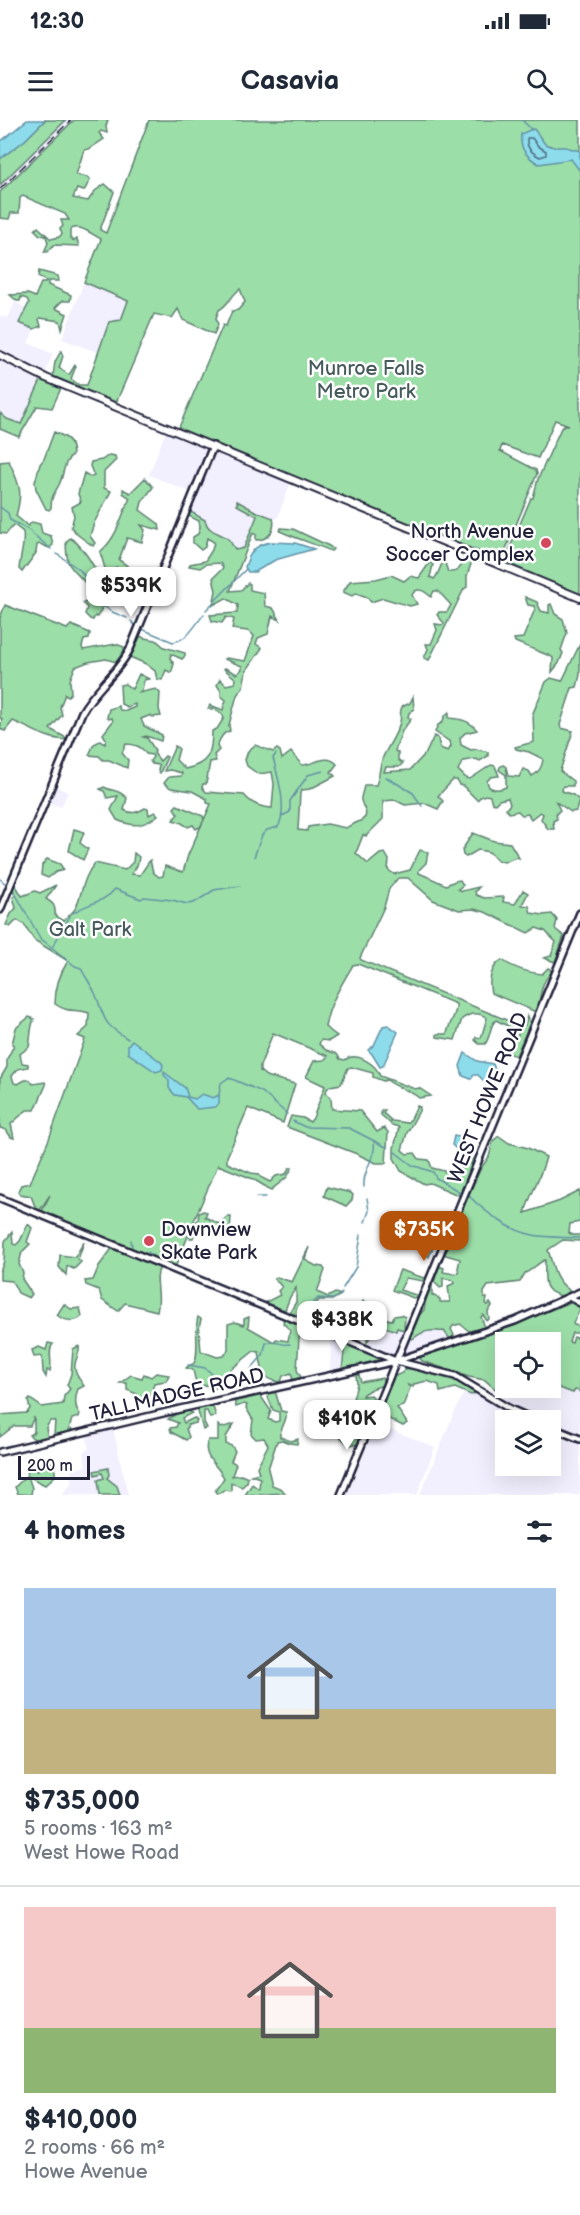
<!DOCTYPE html>
<meta charset="utf-8">
<style>
:root{--surface:#fff;--page:#f6f6f7;--text:#1f2937;--muted:#747a83;--line:#e0e1e3;--accent:#b45309}
body{margin:0;font-family:"Balsamiq Sans",sans-serif;background:var(--page);color:var(--text);height:100vh;display:flex;flex-direction:column;font-size:22px;white-space:nowrap}
*{box-sizing:border-box;margin:0}
p{font-size:20px;color:var(--muted)}
.icon{flex:none;width:33px;height:33px;fill:none;stroke:currentColor;stroke-width:2;stroke-linecap:round;stroke-linejoin:round}
.map{position:relative;height:1375px;overflow:hidden}
.details{display:flex;flex-direction:column;background:var(--surface);flex:1}
.details>*{flex:none}
.controls{position:absolute;left:495px;top:1212px;display:grid;gap:12px}
.controls a{display:grid;place-items:center;width:66px;height:66px;border-radius:0px;background:var(--surface);box-shadow:0 6px 24px #0002;font-size:30px}
.scale{position:absolute;left:18px;bottom:15px;width:72px;box-sizing:border-box;padding-left:6px;border:3px solid #22223b;border-top:0;font-size:16px;line-height:21px;white-space:nowrap;color:#22223b;-webkit-text-stroke:4px #fff;paint-order:stroke}
.price{position:absolute;translate:-50% -51px;padding:0 14px;border-radius:12px;background:#fff;color:#222;font-size:20px;line-height:39px;filter:drop-shadow(0 2px 3px #0008)}
.price::after{content:'';position:absolute;left:50%;top:36px;width:18px;height:14px;margin-left:-9px;background:inherit;clip-path:polygon(0 0,100% 0,50% 100%)}
.price.selected{background:var(--accent);color:#fff}
ul{padding:0;list-style:none}
li{display:grid;align-content:center;gap:12px;height:318px;padding:0 24px}
li+li{border-top:2px solid var(--line)}
li span{display:grid;place-items:center;height:186px;border-radius:0px;color:#555}
li>.icon{margin-inline-start:auto}
span .icon{width:108px;height:108px;fill:#fffc;stroke-width:1}
li b{font-size:26px}
h2{display:flex;justify-content:space-between;align-items:center;height:72px;padding:0 24px;font-size:26px}
.status{display:flex;justify-content:space-between;align-items:center;height:42px;padding:0 30px;background:var(--surface);direction:ltr}
.status svg{height:16px;fill:currentColor}
header{display:flex;justify-content:space-between;align-items:center;height:78px;padding:0 24px;background:var(--surface);font-size:27px;font-weight:700}
.map>svg:first-child{display:block}
</style>
<div class="status"><b>12:30</b><svg viewBox="0 0 49 12"><path d="M0 12V9h3v3zM5 12V6h3v6zM10 12V3h3v9zM15 12V0h3v12zM26 1h20v11H26zM47 4h2v5h-2z"/></svg></div>
<header><svg class="icon" aria-label="menu" viewBox="0 0 24 24"><path d="M4 6h16M4 12h16M4 18h16"/></svg>Casavia<svg class="icon" aria-label="search" viewBox="0 0 24 24"><circle cx="10" cy="10" r="6"/><path d="M15 15l6 6"/></svg></header>
<div class="map">
<svg width="580" height="1375" viewBox="0 0 580 1375">
<rect width="100%" height="100%" fill="#fff"/>
<filter id="ink" filterUnits="userSpaceOnUse"><feTurbulence type="fractalNoise" baseFrequency=".0167" numOctaves="2"/><feDisplacementMap in="SourceGraphic" scale="12" xChannelSelector="R" yChannelSelector="G"/><feConvolveMatrix kernelMatrix="1 2 1 2 8 2 1 2 1" color-interpolation-filters="sRGB"/></filter>
<g filter="url(#ink)">
<path fill="#f2effe" fill-rule="evenodd" d="M66,0h8l-74,72v-7z
M84,162l45,19 -8,20 -12,1 -9,31 -38,-14z
M15,182l12,7 -5,16 12,4 -6,14 25,11 -8,19 -3,1 -42,-21v-37l7,2 2,-2z
M0,240l43,17 -22,48 -14,-6 -7,-6z
M167,308l125,51 -15,40 -40,-17 20,11 -13,35 -4,5 -10,-5 -12,-11 1,-3 -9,-5 1,-2 -25,-15 7,-19 -44,-18z
M52,665l16,7 -7,15 -16,-6z
M379,1206l17,5 2,-3 7,2 -10,26 -3,2 -26,-11 8,-19z
M432,1210l6,2 7,-2 5,9 -44,15v-6l3,-11 3,2 15,-8z
M331,1218l13,5 -2,2 2,7 -2,18 -12,2z
M469,1263l32,21 9,-16h40l1,-3 12,6 12,-2 5,2v104h-160l34,-82zM506,1300h44v46h-44z
M376,1304l59,23 -18,48h-70z
M113,1308l15,67h-66l10,-13 -1,-11 15,-5 -2,-15 5,-2 -3,-15z"/>
<path fill="#9cdea8" stroke="#5f8072" stroke-width="1.5" d="M45,0h21l-66,65v-26l25,-19z
M74,0h34l-2,6 1,7 -6,-2 -2,2 5,6 -15,10 -5,1 -8,25 11,2 3,3 -6,11 -7,-2 -4,9 15,3 7,-10 10,-7 9,8 -14,38 6,3 43,-113h431v476l-77,-32 28,-66h2l5,-19 23,-51 3,-3h5l-14,-5 -17,38 -36,-13 -2,6 36,19 1,4 -34,82 -4,5h-4l-318,-129 46,-107 3,1 6,-15 6,-1 7,-8 -5,-13c-9,7 -12,16 -21,21l-3,8 2,7 -4,9 -31,-14 -5,-11 -6,9 -18,-4 -38,89 -63,-27 2,-14 6,-11 2,5 -4,12 10,7 6,-10 1,1 -5,13 8,6h8l22,-63 12,-2 7,-19 -44,-19 17,-43c-10,-5 -22,-16 -31,-9v8l4,3 3,-2 2,7 -25,-1 -7,7h-3l4,-9 -2,-7 -6,-1 -5,-5 3,-3 13,12 8,-2 3,-3 -2,-5 3,-3 -2,-6h8l-4,-6 -42,-18 -3,2 -1,15h-8l-2,6 -9,-1v-26z
M39,151l19,5 1,5h-11v4l23,10 -1,6h-8l-7,7 12,6 -5,15 -2,-8 -20,-3 -1,1 2,7 -7,3 -15,-6 10,-20 -2,-4 -6,-2 -1,4h-3l-7,-6 18,-1 7,3 6,-14h4l1,-2 -8,-4z
M43,256l20,8 -11,24 -15,-2 -18,31 -19,-8v-16l7,6 14,5z
M54,312c15,6 17,7 19,22 -10,8 -9,21 -14,31 -5,9 -8,12 -8,23l-2,2 -3,-1 -10,-20 -1,-7 5,-18 4,-5z
M109,335l6,1 1,4 -12,12v16l7,3 -17,32 -4,13 5,7 -2,3 -15,-11 -7,-8 3,-11 -2,-9 9,-5 -3,-8 6,-21 7,4 3,-1 -4,-10 1,-4 11,-2z
M9,341c11,25 14,30 7,55l12,10 4,-4 8,2 2,9 9,3 2,9 -4,3 -9,-4 -3,1 -1,8 -14,19 -3,-3c1,-13 6,-24 4,-37l-9,-7 -8,9 -6,-1v-71z
M145,358l8,9 -11,15 -2,8 19,14 1,6 -19,-5 4,5 -3,12 -15,-4 -8,22c13,8 30,24 20,40l-13,-4 -2,-5v-18l-8,-6 -10,27 -2,11 -7,12 -2,-1 -2,4 -3,-1 -5,-5 2,-6 -4,-5 8,-3c0,-20 -18,-25 -23,-38 -1,-5 -2,-15 -2,-20l4,-4c11,5 26,31 31,42l3,1 3,-6 -7,-23c18,-15 20,-34 30,-54l-7,-5v-4l7,4z
M237,381l18,10 18,7c3,12 -4,22 -17,22v-5l-3,-2 -23,58 11,-1 7,-7 2,1v6l14,3 1,13 8,2 7,12 -8,-4 -4,18 -10,4 -2,6 6,4 -16,23 -3,16 -6,8 -8,30 1,6c-8,1 -10,9 -13,15l2,4 -5,5 2,6 -6,1 -4,22h-3l-1,3 4,5 38,3c8,9 15,12 28,13l2,-24 -2,-12 -14,2 -11,-8 -2,-6 3,-9 7,-6 18,7 4,-3 3,2 2,8 9,-7 11,13c12,0 24,-12 35,-1l-6,8 4,4 -25,13 -8,1 -2,3 -2,37 9,1 1,-4 19,-3 19,4c5,-4 9,-4 14,-7 12,-6 2,-13 1,-21 -1,-3 3,-11 3,-15h12c4,-10 3,-18 7,-28 5,-11 14,-23 17,-35 2,-7 -2,-9 3,-17l1,1 6,-3 3,-6 1,12 -5,4 -1,4 3,2 -9,12 -7,20 3,2v7l5,3 -4,4h-13l-2,5 26,-2 16,-17 8,-17 4,2 2,10 8,3 3,-5 -1,-4 -15,-10 3,-7 5,-3 1,-5 5,-5v6c11,1 20,2 28,12l-12,3 -5,5 1,7 10,5 5,-1 12,3v4l-8,5 -4,-2 -13,2 -5,9 8,8 4,1 21,-14 4,1 4,10 -8,1 -4,4 2,6c6,3 10,3 17,0v-12l-7,-5 1,-3 3,-2 3,2 2,9 11,1 4,-8 6,2 3,5c7,-3 10,-9 11,-17l-14,-7 -13,-3 -1,-2 19,-5 -1,-29 13,-31 5,-4 11,3 18,-37v31l-3,12 -5,1 -12,37 1,3 12,3 -13,40 13,10v5h-10l-1,5 11,4 6,5 -3,11 -5,1 -15,-10 4,8 -4,4 1,5 -4,2 1,8h-6l-7,-10 2,-5 -3,-2 -9,7 -3,-5 -6,1 -4,-4 -9,2 -3,-4 4,-5 -2,-6 -9,2 -4,4 -3,-1 -2,-7c-6,-2 -9,0 -13,4l-14,-14 -4,-1 -2,-5h-4l-15,16 5,5 -5,8 -14,-6 -19,2 -10,-5 -12,1v18l-17,17 -3,-1 -7,18 12,11 12,-10 5,-1 4,7 -1,10 6,4 16,-4 10,-20 8,2 -2,11 -7,7v3l27,12 9,-4 5,-1 3,5 -5,4 4,2 17,-4 -4,5 1,3 8,3 20,-1 -1,5 12,2 8,-14 5,3 -6,12 7,1 2,7 12,2 9,-1 5,6 -2,9 9,7 -9,26 -11,-4 7,-2 5,-14 -11,-11 -9,-3 -8,5 -43,-21 -11,-3 -15,1 -26,-10 -25,-22h-10l-9,11 -5,18 -24,51 1,2 160,66 4,-1 2,-9 3,7 -14,33 -8,-3 11,-21 -23,-12c-7,6 -5,17 -11,24h-6l-4,-4 1,-3 5,1 6,-20c-9,-7 -17,-5 -25,1l-7,21 -18,-3v-3h10c1,-10 11,-21 9,-30l-98,-40 -5,1c-12,20 -24,39 -28,62l12,9 -8,5 -8,-1 -2,4 7,6 11,4 3,5 5,1c11,-9 31,4 35,16l35,13 4,-1 12,8 -12,2c-10,-9 -21,-9 -32,-18l-4,1 -10,-4v-4l-22,-6 -3,1 -7,16 -11,2 -3,3 -1,3 5,7 1,10 28,2 17,21 7,-4 4,4 -2,31h-10l-19,-9 -70,-27 4,-11 12,2 7,4 3,-4 12,-32 -19,-9 8,-16 10,-1 4,-4 -55,-23 -13,33v5l6,5 29,8 -12,39 -35,-15 -21,49v6l24,10 8,1 3,4 8,4 6,-6 10,-2 3,-6h3l-5,9 -16,13 -18,-11 -35,-14 -28,65 2,-2 4,1 -3,9h-3l-1,-4 -15,36 -16,-5 2,2c-7,12 2,29 -3,44l-32,-8 -7,8 -16,-11 -3,-10 -13,-5 -1,-4 8,-1 6,-14 12,-16 1,-5 -72,-30 10,-20 -10,15 -4,-1 -5,-13 -11,-2 -2,-3 3,-6 9,-2 19,-44 36,-100 -7,-3 10,-9 1,-14c-14,-6 -18,2 -34,-9 0,-15 5,-31 13,-43l-34,-21 -10,-16 -7,-4 -7,7 -4,-2 5,-11 5,-6 -3,-11 3,-2 -4,-4 3,-7 7,12 13,-5 5,2 16,-8 -10,14c7,4 10,7 9,16l8,6c4,-4 11,-9 13,-14 6,-14 8,-32 19,-44l30,7 8,-8 1,-9 5,4c-1,9 -3,11 -8,17l9,1 10,-15 3,12 6,5 4,-1 2,-10 18,6 5,-17 23,-51 -4,-1v-4l-15,-8 -21,-3 -7,-5 5,-6 12,-1 1,-3 -12,-3 -6,1 11,-25 4,3 -3,11 9,9c24,-5 27,-16 27,-38l5,-2 7,-11 -2,-4 -7,-5h-7l2,-4 13,5 3,-10 -5,-4v-5l-4,-6 3,-6 6,6 9,-2 1,-4 -12,-10 1,-1 12,6 5,-5v-3l-18,-7 2,-1 19,3 9,-25c-5,-8 -15,-5 -22,-7l2,-10 -8,-2 -4,6 -10,-2 -2,-6 27,-2 1,-8 -12,-7 -13,7 3,-14 -3,-13 10,-10 -3,-5 -14,1 -6,4 -11,-2 1,-2 15,-3 7,-11 2,-8 -7,-4 -2,9 -4,3 -8,-7v-6l5,-3 2,-7 -1,-6 -12,-6 1,-2 3,-1 14,8c3,12 13,12 22,18 4,3 6,9 9,12l8,-2 13,-32 -20,-11z
M281,408l12,1 36,17 4,3 -2,2c-16,-7 -34,-12 -51,-20z
M467,437l6,1 -6,18v11l-3,2 -35,71 -5,-2 4,-9 -2,-5h5l6,-14 -2,-6 8,1 1,-2 -7,-8 2,-3h8l4,-7 -13,-14h-4l-3,6c-6,-6 -14,-11 -19,-2l5,9 -7,2 -27,-8 -12,4 -4,-5 -11,-4 -4,3 -9,-4 7,-11 26,-2 15,-4 13,6 6,-5 9,2 11,-16 3,3 -3,12 4,2c6,-6 5,-12 10,-19l4,12c13,1 12,-7 19,-15z
M525,477l12,5 4,9 8,2v-8l2,-1 4,10 8,5 4,14 -6,17 2,3 -4,10 -7,9 1,-14 -3,-2 -35,-14 -1,-3 9,-1 12,-29 -1,-3 -6,-1z
M5,485l62,24 4,-4 19,8 -1,6 -5,1 -2,7 1,3 33,-6 8,3v5l-8,10 -10,-3 -18,3 -13,5 -5,13 1,13 -3,3 -3,-2 -5,13 2,8 -12,14 18,10c-17,3 -40,-12 -55,-18l-8,10 -5,-2 2,-9 -2,-3v-99z
M140,516l4,2 12,2 8,7 21,6v3l-3,3 -11,-5 -1,4 4,6 -3,9 -5,-3 -4,10 -5,-1 -2,-8 -9,-7 -16,-7z
M139,554l10,5 -5,1 -2,10 -4,3 18,-4 4,4 -1,16 2,7 -9,1 -1,-2 -10,4 3,7 18,9 -1,6 -15,-5 -3,1 4,1 8,12 -1,3 6,8 5,-5 2,1 -7,16 -2,-2 1,-6 -7,-1 -2,-3 3,-4 -1,-2 -6,-1c-4,-8 -11,-10 -20,-10l-4,9 6,7 -1,8 -18,-8h-6l-4,-4 -10,-1 5,-11 6,-3 5,3 1,-5 -3,-5 10,-13 -1,-3 -3,1 -2,-2 2,-8 9,-3 2,4 6,1 9,-4v-3l-8,3 -6,-3 -1,-19 5,-1 7,5z
M104,667c10,6 11,0 23,11l-3,12c8,5 14,2 21,-2l3,1 1,6 6,-3 3,3c-14,12 -25,12 -41,5l-6,-10 7,-14 -11,2 -3,-7 -4,-2z
M177,685l26,11 1,4 -4,7 -4,2 -3,-4 -5,2 -8,-5 -7,-2 5,-6 -4,-6z
M74,709l10,3 -4,11 8,6 -5,11 -14,-9z
M473,713l21,8 16,2 9,15 -3,-1 -12,5 -7,-2 -8,-8 -11,-2 -12,7 -3,-2 -1,-5z
M47,739l13,5 4,6 -8,2 -8,6 -7,-3 1,-10z
M502,840c13,9 25,12 40,14l6,-6 2,1 2,4c-13,9 -10,25 -16,39l-45,-19c-3,-12 0,-27 11,-33z
M29,897l5,2c-4,9 -3,18 -5,28l-9,7 2,9 6,1v3l-10,2 -6,7 2,7 4,1 7,-4h5l3,4 12,-2 1,3 -11,25h-8l-16,14 3,14 -3,-1 -5,-7 -6,-2v-49l7,-12v-8l7,-14 -2,-1 4,-16z
M417,986l3,1 -1,4 -12,22 -5,17 5,4 8,-1 4,6 10,1 3,8 20,5 4,-5h7l2,-5 -3,-3 11,-1 -9,26 -6,10 -28,-12 -6,1 -23,-13 -7,-13v-10l5,-21 -7,-2 -11,-10v-5h4l-2,3 9,8 15,2 4,-4z
M499,1016l10,7 19,5 18,9c-5,20 -16,37 -21,56l35,-12 20,-10v31l-10,2 -1,9 4,2h7v6l-17,-1 -15,10c6,17 5,28 21,40l-1,7c-28,-3 -23,-16 -23,-37 -8,3 -12,10 -20,13l-5,9 -32,4 -4,6v6h3l-1,6 2,1 2,-2 2,3 -4,6 1,7 -2,2 -4,-6 -2,2 4,10 -16,4 -9,-7 -7,2 -2,3 3,6 -4,4 -6,-8c-6,1 -8,-1 -14,0 -7,0 -13,5 -18,8l-3,-2 6,-17 9,-10 3,-17 5,-9v11l8,4v3h10l-2,-16 7,-3 -3,-3 -9,-2v9l-3,1 -6,-6 5,-16 5,2 -1,4 12,2 4,-1 -1,-5 2,-9 -14,-4 -1,-2 5,-8 17,-6 -1,-8 -5,-3v-6l-4,-1 1,-4 23,-49 8,-11 4,-16z
M327,1067l24,6 2,2 -1,5 -6,6 -22,-10z
M203,1091l4,1 -2,5 14,7 8,-7h4l-1,14 -4,7 -13,-8 -19,-6 4,-4 1,-7z
M28,1104l4,4 -5,14 3,2 -8,8 -3,12 4,9 -1,6 10,15 -3,4 -11,-5 -6,-12 -12,-1v-8l4,-11 1,-20 7,-9 1,12 3,1 4,-4z
M84,1122l-6,17 3,3 -7,7 -7,-3 -1,9 -7,-8 1,-12 15,2z
M309,1127l-4,13 11,6 7,1 2,3 -8,22 11,5 7,-4 6,2 -9,5h-13l-15,20 -15,-6 7,-12v-14l-6,9 -5,13 -21,-7 16,-8 -2,-4 4,-4 -8,-9 3,-1 15,5z
M400,1150l24,8 -1,3 -17,-3 -6,12 16,5v4l-24,-9z
M363,1181l2,1v5l8,7c8,0 11,6 19,6l2,-4 7,-1 4,2 -1,13 -7,-2 -1,3c-22,-9 -18,-5 -29,11v-11l-6,-5 4,-6 -6,-5z
M571,1182l9,3v4l-7,14 1,2 6,1v7h-8l-3,9 3,1 2,-6 6,2v52l-5,-1 -2,3 -22,-8 -1,-43h-44l-1,44 -7,-1 -3,4 -10,-9 -16,-3 -47,-16 -3,-4v-2l103,-34z
M64,1184l7,5 9,-1 2,8c-6,7 -18,5 -25,-1z
M198,1197l3,2 -2,10 2,22 16,6 7,-1 4,-6v-26l7,-2 9,3v-6l5,-2 -1,10 26,15 2,-3 12,2 2,-11 -7,-7 1,-6 22,9 -7,12 -2,32 4,7 -8,3 -2,-7 -8,3 -2,6c-21,-2 -18,-12 -22,-30l-5,-1 -35,28 -5,11 -5,-1 -1,-4 -7,1v2l-4,-1 -4,-17 -7,-2c2,-2 5,-3 8,-5 6,-8 0,-35 4,-46z
M48,1223l5,1c-6,7 0,18 -3,27l-3,-1 -1,7 -3,-5 -1,-16 -8,1 -2,-7 7,-3 7,3z
M344,1223l34,15v2l-36,10 2,-18 -2,-6z
M79,1226c2,8 -6,14 -4,23 1,7 6,12 9,17l-6,3c-3,7 -4,19 2,25l-1,3 -7,2 -3,10 6,1 -21,5 1,-14h-5l-4,7 2,10 -12,2 -7,-5 5,-3v-15l-4,9h-16l-14,11v-22l26,-2 4,-4 -2,-8 2,-2 12,8 21,-3 1,-8 6,-7 -3,-4 4,-11 2,-25z
M416,1248l37,10 24,13 -1,2 -5,2 -16,-7 -15,4 -1,-7 -12,-4 -13,3 -1,3 -5,-2 2,3 -7,18 -6,2 10,15 -4,3 -24,-12 14,-37 9,-4 3,-4z
M156,1253l13,2 -3,6 -12,2 -3,12 -10,8 -4,-9 -10,-4v-7h-7l11,-8 11,3 2,-4 7,3z
M356,1255h3l2,7 21,-4 2,7 -13,4 -8,5 -1,2 9,-1 3,3 -12,4v2l5,2 -1,2 -6,1c-2,8 1,15 -8,20l7,5 1,4 -3,6 -8,1c-7,-6 -25,-23 -27,-31l2,-1 19,12 12,-24 -2,-2 4,-15z
M272,1271l4,3 5,17 5,1c2,10 -7,16 -6,25l11,4 7,-2 -1,5 -8,-1 -7,-3 -5,1 -9,28 4,16 10,4 3,4 -40,2 7,-11 7,5 1,-11 -9,-3 8,-2 -2,-6 11,-22 -4,-7 -8,1 -5,-5 2,-14 -7,-12 1,-3 -3,-1 -8,3 -2,-8 20,-5 6,1 11,16 -3,8 7,3 4,-1v-9l-6,-2 -7,-18z
M212,1284l4,12 -6,2 -3,-7h-3v11l3,6 -4,2 -6,-22z
M187,1290l5,3 -10,5 2,5 10,-5 3,3 -1,2 -8,2 -2,4 3,8 -3,3 -15,-8 -1,-4 6,-1 2,-4 -10,-4 11,-7z
M234,1304l-8,13v7l6,2 3,5 -4,10 5,3 -4,12 9,-1 7,3 -1,4 -5,5 -11,-4v8l-7,-1 -7,4 -2,-3 9,-13c-7,-14 -23,-21 -16,-38h10v-15l3,3z
M45,1340l10,4v12l-10,9 -17,-9 4,12 -1,7 -13,-1 -3,-7 12,-12 2,-10h4l2,5 3,1v-4l4,-2z
M108,1348l1,7 -2,3 10,8 3,9h-20l-2,-15 6,-2 -2,-5 -7,2 -1,-4z"/>
<path fill="#8ddcec" stroke="#6292a5" stroke-width="1.5" d="M27,0h18l-20,20 -25,19v-17z
M532,9h2l11,15 9,3h12l14,4v20l-9,-12 -32,5c-12,-7 -20,-15 -18,-30z
M272,422l23,1 19,6 -39,11 -20,12h-7l-3,-5c5,-16 11,-23 27,-25z
M388,905l10,7 -15,34 -3,1 -8,-13 -4,-4 6,-5 9,-19z
M132,920l29,22 2,3 -1,5 -6,2 -28,-19v-8z
M465,933l12,8 16,3 2,6 -4,12 -5,1 -8,-8h-4l-3,4 -8,-3 -3,-10z
M164,952l21,16 3,9 7,2 7,-5 11,4 6,-3v9l-4,3 -18,2 -11,-12 -11,-2 -6,-7v-8l-5,-5z
M454,1016l6,1 1,5 7,4 3,5 -5,7 -14,-13z
M428,1111l10,5 -9,21 -3,-2 2,-7 -6,-11 1,-4z"/>
<g fill="none" stroke-linecap="round" stroke-linejoin="round">
<path stroke="#4d6c82" stroke-width="1.5" d="M527,18h5l6,8 8,5v4l-6,2c-8,-4 -14,-9 -13,-19z"/>
<path stroke="#6292a5" stroke-width="1.5" d="M522,0l10,10
M0,387l8,6 2,7 17,9 24,20
M57,434l23,16 9,13 9,19 14,10 15,6
M206,490l40,-41
M131,501l5,5
M142,509l31,13c15,-2 22,-17 31,-28
M386,657l27,16 9,13
M282,696l8,-4v-11l18,-26 15,-4
M254,737l8,-22 5,-5 11,-3c10,-18 0,-50 -5,-69l3,-4
M0,759l6,5
M14,771l26,47 35,28 6,2c4,9 10,16 14,25 11,26 5,29 33,46
M73,793c14,-10 31,-10 42,-24l26,10 3,-2 28,3 15,4 7,-1 20,-13 26,-4
M53,826l17,-30
M219,975l2,-12 7,-5 4,1 30,13 25,22
M293,1001l12,6 44,1 39,20
M395,1032l17,13 21,7 3,6 24,14
M364,1067c-2,-17 13,-30 10,-46
M469,1076c16,16 41,35 64,39 15,3 31,2 47,3
M257,1077h9
M365,1102l4,-11 -2,-13
M131,1120l1,6
M148,1132l4,3
M158,1136l4,-1
M343,1168l13,-21 5,-32
M296,1197l6,-2 16,-17 15,1 9,-6
M188,1245l17,3 12,10
M251,1249l12,-14 3,-12c10,-3 17,3 24,1"/>
<g stroke="#22223b" stroke-width="10">
<path id="secondary" d="M0,790l82,-198c13,-23 36,-39 48,-63l83,-203
M0,1078l396,163 59,15 53,32 27,12
M571,1178l9,5
M550,1307l30,12
M0,1332l180,-43 216,-48 119,-40 65,-29
M341,1375l239,-582"/>
</g>
<g stroke="#22223b" stroke-width="10">
<path id="primary" d="M0,235l46,23 534,220"/>
</g>
<use href="#secondary" stroke="#fff" stroke-width="5"/>
<use href="#primary" stroke="#fff" stroke-width="6"/>
<path stroke="#22223b" stroke-width="1.5" stroke-dasharray="9 4.5" stroke-linecap="butt" d="M0,69l71,-69"/>
</g>
</g>
<g fill="#d1495b" stroke="#fff" stroke-width="2">
<circle cx="546" cy="423" r="6"/>
<circle cx="149" cy="1121" r="6"/>
</g>
<g text-anchor="middle" dominant-baseline="central" stroke-width="5" stroke-linejoin="round" paint-order="stroke">
<g font-size="20" fill="#475a5c" stroke="#fff">
<text x="366" y="249">Munroe Falls<tspan x="366" dy="23">Metro Park</tspan></text>
<text x="90" y="810">Galt Park</text>
</g>
<g font-size="20" fill="#22223b" stroke="#fff" text-anchor="end">
<text x="534" y="412">North Avenue<tspan x="534" dy="23">Soccer Complex</tspan></text>
<text x="161" y="1110" text-anchor="start">Downview<tspan x="161" dy="23">Skate Park</tspan></text>
</g>
<g font-size="20" fill="#22223b" stroke="#fff">
<text transform="translate(488 978) rotate(-68)">WEST HOWE ROAD</text>
<text transform="translate(177 1275) rotate(-13)">TALLMADGE ROAD</text>
</g>
</g>
</svg>
<div class="controls">
<a><svg class="icon" aria-label="locate" viewBox="0 0 24 24"><circle cx="12" cy="12" r="6"/><path d="M12 2v4M12 18v4M2 12h4M18 12h4"/></svg></a>
<a><svg class="icon" aria-label="layers" viewBox="0 0 24 24"><path d="M12 4l9 5-9 5-9-5zM3 14l9 5 9-5"/></svg></a>
</div>
<div class="scale">200 m</div>
<b class="price" style="left:131px;top:498px">$539K</b>
<b class="price selected" style="left:424px;top:1142px">$735K</b>
<b class="price" style="left:342px;top:1232px">$438K</b>
<b class="price" style="left:347px;top:1331px">$410K</b>
</div>
<section class="details">
<h2>4 homes<svg class="icon" aria-label="filters" viewBox="0 0 24 24"><path d="M4 7h16M4 17h16"/><circle cx="9" cy="7" r="2"/><circle cx="15" cy="17" r="2"/></svg></h2>
<ul>
<li><span style="background:linear-gradient(#a9c7e8 65%,#c2b280 0)"><svg class="icon" aria-label="home" viewBox="0 0 24 24"><path d="M3 11l9-7 9 7M6 9v11h12V9"/></svg></span><div><b>$735,000</b><p>5 rooms · 163 m²</p><p>West Howe Road</p></div></li>
<li><span style="background:linear-gradient(#f6c9c9 65%,#8fb573 0)"><svg class="icon" aria-label="home" viewBox="0 0 24 24"><path d="M3 11l9-7 9 7M6 9v11h12V9"/></svg></span><div><b>$410,000</b><p>2 rooms · 66 m²</p><p>Howe Avenue</p></div></li>
</ul>
</section>
